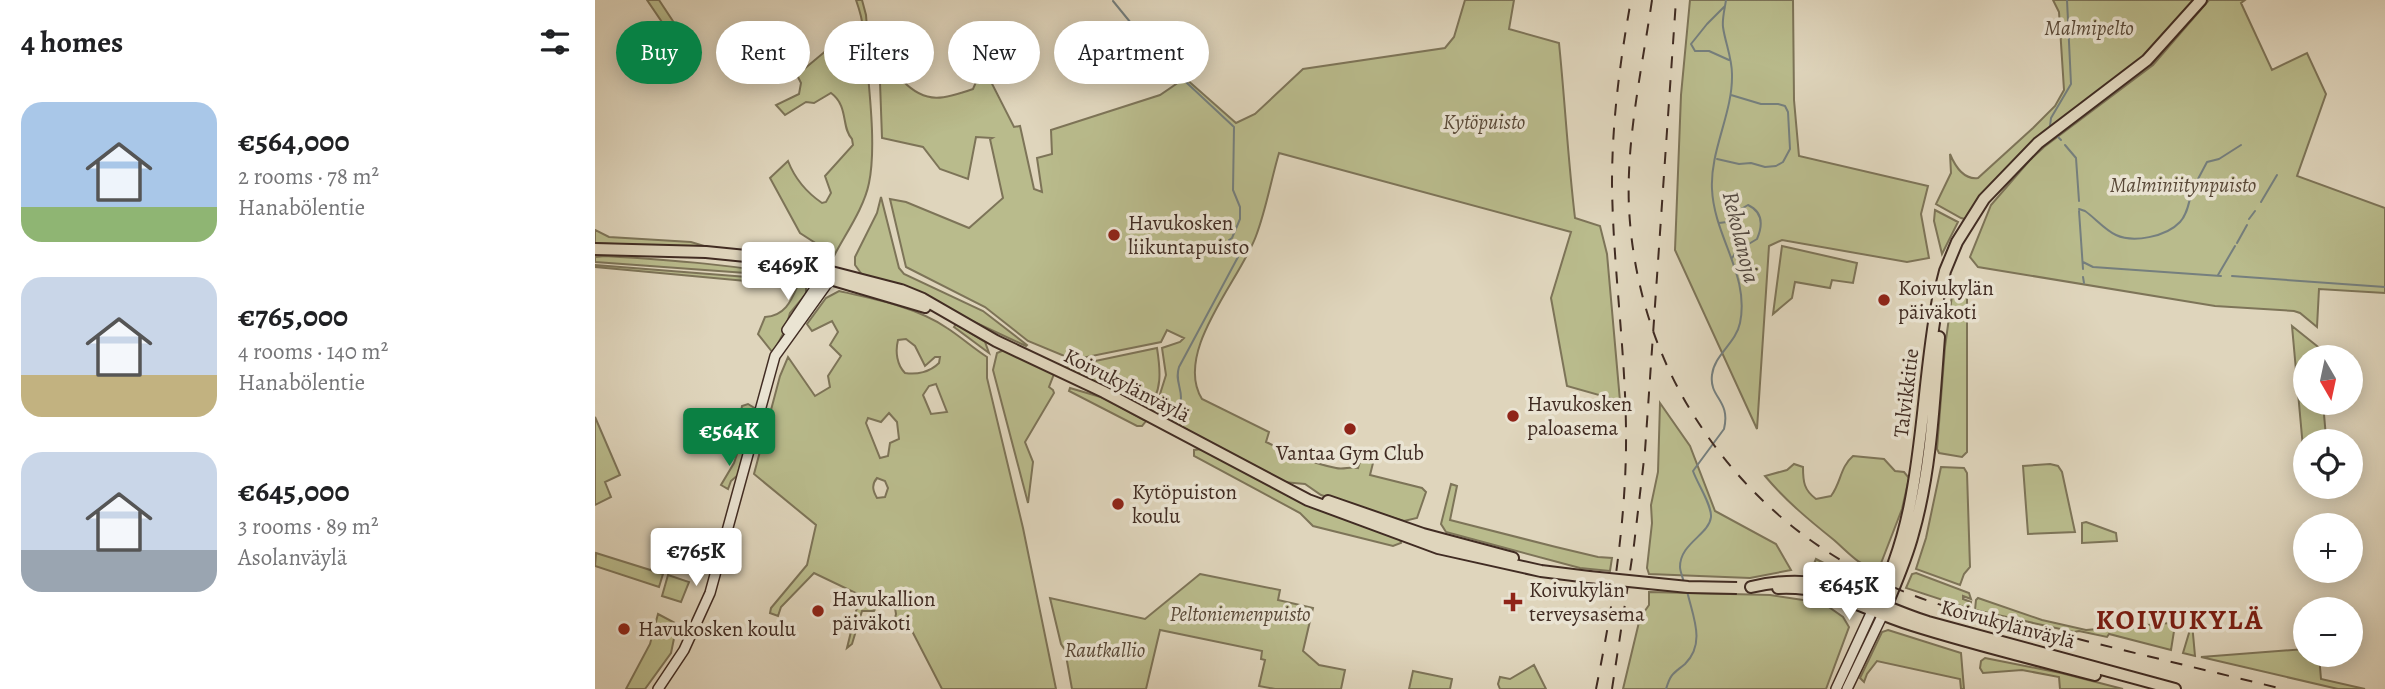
<!DOCTYPE html>
<meta charset="utf-8">
<style>
:root{--surface:#fff;--page:#f2f2f2;--text:#202124;--muted:#757577;--accent:#0b8043}
body{margin:0;font-family:Alegreya,serif;background:var(--page);color:var(--text);height:100vh;display:flex;flex-direction:column;font-size:26px;white-space:nowrap}
*{box-sizing:border-box;margin:0}
p{font-size:23px;color:var(--muted)}
.icon{flex:none;width:38px;height:38px;fill:none;stroke:currentColor;stroke-width:2;stroke-linecap:round;stroke-linejoin:round}
.map{position:relative;flex:1;overflow:hidden}
.details{display:flex;flex-direction:column;background:var(--surface);width:595px}
.details>*{flex:none}
.guide{position:absolute;left:21px;top:21px;width:665px;height:63px;display:flex;gap:14px}
.needle{width:46px;rotate:171deg}
.tools{position:absolute;left:1698px;top:345px;display:grid;gap:14px}
.tools a{display:grid;place-items:center;width:70px;height:70px;border-radius:50%;background:var(--surface);box-shadow:0 4px 18px #0003;font-size:35px}
.price{position:absolute;translate:-50% -60px;padding:0 16px;border-radius:7px;background:#fff;color:#222;font-size:23px;line-height:46px;filter:drop-shadow(0 2px 4px #0008)}
.price::after{content:'';position:absolute;left:50%;top:42px;width:21px;height:16px;margin-left:-10px;background:inherit;clip-path:polygon(0 0,100% 0,50% 100%)}
.price.active{background:var(--accent);color:#fff}
ul{padding:0;list-style:none}
li{display:flex;align-items:center;gap:21px;height:175px;padding:0 21px}
li span{display:grid;place-items:center;flex:none;width:196px;height:140px;border-radius:21px;color:#555}
li>.icon{margin-inline-start:auto}
span .icon{width:84px;height:84px;fill:#fffc;stroke-width:1}
li b{font-size:30px}
h2{display:flex;justify-content:space-between;align-items:center;height:84px;padding:0 21px;font-size:30px}
.tag{padding:0 24px;border-radius:32px;background:var(--surface);box-shadow:0 4px 18px #0003;font-size:24px;line-height:63px}
.tag.active{background:var(--accent);color:#fff}
main{display:flex;flex:1;min-height:0}
.map>svg:first-child{display:block}
</style>
<main>
<section class="details">
<h2>4 homes<svg class="icon" aria-label="filters" viewBox="0 0 24 24"><path d="M4 7h16M4 17h16"/><circle cx="9" cy="7" r="2"/><circle cx="15" cy="17" r="2"/></svg></h2>
<ul>
<li><span style="background:linear-gradient(#a9c7e8 75%,#8fb573 0)"><svg class="icon" aria-label="home" viewBox="0 0 24 24"><path d="M3 11l9-7 9 7M6 9v11h12V9"/></svg></span><div><b>€564,000</b><p>2 rooms · 78 m²</p><p>Hanabölentie</p></div></li>
<li><span style="background:linear-gradient(#c9d6e8 70%,#c2b280 0)"><svg class="icon" aria-label="home" viewBox="0 0 24 24"><path d="M3 11l9-7 9 7M6 9v11h12V9"/></svg></span><div><b>€765,000</b><p>4 rooms · 140 m²</p><p>Hanabölentie</p></div></li>
<li><span style="background:linear-gradient(#c9d6e8 70%,#9aa5b1 0)"><svg class="icon" aria-label="home" viewBox="0 0 24 24"><path d="M3 11l9-7 9 7M6 9v11h12V9"/></svg></span><div><b>€645,000</b><p>3 rooms · 89 m²</p><p>Asolanväylä</p></div></li>
</ul>
</section>
<div class="map">
<svg width="1790" height="689" viewBox="0 0 1790 689">
<rect width="100%" height="100%" fill="#dfd5bc"/>
<filter id="stains"><feTurbulence type="fractalNoise" baseFrequency=".00286" numOctaves="4"/><feColorMatrix values="0 0 0 0 .2 0 0 0 0 .09 0 0 0 0 .02 0 0 0 .5 -.17"/></filter>
<radialGradient id="worn" r=".72"><stop offset=".6" stop-color="#630" stop-opacity="0"/><stop offset="1" stop-color="#630" stop-opacity=".3"/></radialGradient>
<path fill="#b9bb8c" stroke="#7d7458" stroke-width="2" fill-rule="evenodd" d="M52,0h12l35,53 -7,6z
M261,0h6l4,15 2,26 -3,1c3,39 12,103 4,141 -5,25 -23,50 -35,73l-21,4 -30,-6 -6,2 -25,-3 13,-4 50,7 3,-4 -1,-8 -17,-11 -30,-55 18,-17c7,18 18,31 34,42l4,-1 5,-9 -6,-17 28,-31 -1,-6c-11,-11 -3,-33 -21,-46l-17,10 -8,-1 -21,13 -9,-10 23,-11 2,-11 -4,-8 31,-26 4,-2 16,7 7,-1c12,-19 8,-33 1,-53z
M870,0h49l-5,29 50,14c6,59 9,117 16,175l25,8 7,28 13,147 -53,-15 -16,-88 20,-66 -292,-79c-8,27 -13,57 -23,83 -16,44 -83,116 -54,163l67,33 -3,10c23,11 45,21 70,26 8,2 14,-2 22,0l3,-9 5,1 2,-4 6,3 -4,16 52,13 4,4 -9,26 -13,3 -83,-26 -16,-11 -22,-2 -127,-69v-6l10,-32 -4,-27 18,-6 4,-4 -17,-8 -6,12 -79,16 -4,-4 -4,6 -46,-19 -43,-34 -79,-40 -16,-68 16,3 63,26 34,-30 -13,-59 2,-1 -16,-1 -8,42 -28,-10 -17,-22 -41,-9 -3,-84 28,-22 9,2 9,9v16l-22,22c23,24 42,18 70,8l10,-23 31,61 6,-1 14,63 8,3 -5,-34 15,-4 -1,-24 109,-35 25,-17 51,45 19,-9 48,-45 142,-21 9,-11z
M1095,0h103l1,100 5,56 129,30 -7,28 8,44 -22,4 -125,-22 -13,6 -12,183 -82,-179 6,-155z
M1458,0h142l-43,51 -123,94 -55,60 -9,14 -4,-1 -25,-14 15,-31 -1,-19c5,12 13,26 28,24l55,-50 22,-22 9,-16 -5,-78z
M1614,0h36l-4,3 31,67 35,-17 19,41 -29,82 88,32v85l-66,-4 -2,38 -17,-14 -6,-2 -79,-5 -237,-39 -8,-10 21,-52 38,-44 15,-14 109,-82z
M286,197l18,71 5,6 79,37 44,34 -1,1 -71,-33 -92,-37 -8,-11v-8l22,-44z
M1340,210l23,12 -16,32 -8,-33z
M0,230l14,7 82,5 23,7 -119,-6z
M1187,246l75,17 -4,20 -21,-3 -2,8 -35,-6 -3,16 -19,16z
M10,256c67,4 133,9 199,22l-4,3 -54,-8 -151,-11v-5z
M0,265l165,13 -14,3 -151,-14z
M203,285l8,2v7l-16,19 -5,17 -12,23 -15,-19 7,-17c20,-1 26,-16 33,-32z
M1358,288l14,1v163l-5,5 -23,-4 -2,-4 8,-102z
M244,291c36,8 77,16 108,37 14,9 26,20 40,29v21l36,150 33,161h-114l-32,-62 -16,-5 2,-8 -2,-12h-15l-5,9h-12l-10,33 -5,4 13,-53 -46,-22 -33,34 -3,9 -8,-3 1,-5 36,-43 9,-40 -62,-51 26,-98 8,-19 27,39 15,-9 -2,-11 13,-20 -11,-11 8,-13 -6,-11 -20,10 -5,-7 19,-26zM311,339l9,7 10,20 10,-9h5l-1,6c-9,9 -22,12 -34,10 -8,-8 -10,-21 -7,-33zM341,384l11,28 -16,2 -8,-19 6,-9zM294,413l8,9 2,17 -9,4 -2,13 -8,2 -14,-35 2,-5 13,4zM282,478l8,3 3,7 -3,9 -8,1c-4,-7 -6,-13 0,-20z
M361,324l29,18 4,11 -35,-26z
M1697,326l35,28 -3,3h-19v45l18,1 3,34h6v4h-27v29z
M562,348c3,19 7,47 -12,61l-80,-41 5,-4h11z
M409,350l50,24 -5,13 4,3 1,3 -29,49 8,20 -5,41 -35,-133 4,-17z
M475,388l34,10 42,23 -4,5h-5l-68,-35z
M1065,403l30,43 25,65 61,33 15,26 -41,8 -101,-4 -2,-6 5,-45 -1,-18 7,-33z
M153,404l8,5 -17,65 -8,7 -3,8 -7,-4 13,-22 4,-12 -2,-11 6,-34z
M0,417l25,58 -15,7 6,15 -16,8z
M607,449l117,59 81,31 1,4 -8,3 -80,-20 -13,-13 -106,-57v-6z
M1258,456l31,3 11,12 9,1 5,6 -7,31 -24,62c-21,-7 -28,-17 -44,-31 -25,-20 -48,-39 -69,-64l22,-6 7,-6 9,3c0,15 1,23 13,32l15,-3c10,-13 9,-29 22,-40z
M1455,464l8,2 4,6 13,60 -47,2 -5,-68z
M1346,467l23,1 3,5 3,94 -6,7 -4,11 -44,-16 10,-31z
M856,484l6,2 -7,34 106,27 42,10 14,1 -2,13 -30,-3 -134,-36 -5,-8z
M1491,522l30,11 1,8 -35,2v-20z
M1,553l67,21 -4,13 -64,-21z
M1221,559l29,15 -2,4 -29,-5 -1,-7z
M1321,573l53,20 2,6 -8,-3v3l8,3 -1,7 -64,-21 6,-14z
M605,574l80,16 -2,10 35,8 -10,43 16,14 26,5 -4,19h-66l-16,-3 6,-26 -4,-1 1,-8 -102,-21 -14,59h-74l-7,-39 -4,-6 -11,-46 95,21z
M73,575l21,7 -8,20 -19,-6z
M1054,592l121,3 53,8 20,14 6,10 -23,62h-203l17,-71 9,-13z
M1383,598l64,22 44,10 84,-7 5,2 -4,25 -62,-16 -2,3 -28,-6 -5,1 -99,-22 1,-10z
M63,614l19,10 -6,29 -26,36h-19l24,-45z
M1597,623l3,33 -12,-3z
M1293,630l73,23 3,36h-3l-1,-10 -83,-18 -10,13 -3,8 -4,-4 22,-46z
M1710,649v5l14,1 2,24 44,10h-27l-137,-32z
M1390,658l76,15 62,16h-63l-1,-12 -37,-7 -39,3 -3,-5 1,-7z
M939,665l12,24h-46l-2,-5 2,-7 10,2z
M818,671l39,8 -2,10h-41z"/>
<g fill="none" stroke-linecap="round" stroke-linejoin="round">
<path stroke="#757f7e" stroke-width="2" d="M518,1l22,27 6,12 93,87 -1,63 7,17v12l-8,19 -3,2 1,4
M1130,6l-18,18 -16,20 4,7h14l20,9
M1455,126l1,-8 20,-34 -4,-84
M1462,136l4,4
M1470,145l11,13 3,43
M1122,159l22,5 12,-1 14,4 11,-1 7,-4 7,-13 -2,-37 -3,-6 -7,-2h-17l-30,-9
M1603,179l9,-17 12,-3 22,-14
M1666,202l16,-27
M1484,209l6,2c10,7 20,19 31,24 17,8 50,2 64,-13 9,-9 9,-25 14,-36
M1484,211l4,58
M1654,219l6,-8
M1124,223l8,-1 2,-6 19,-11c15,7 15,20 9,34l-20,12 -5,7
M1642,243l10,-18
M1488,262l10,5 128,9
M1623,275l17,-29
M1637,276l153,11
M1488,277l1,6
M576,421c4,-7 9,-15 10,-23 0,-12 -6,-18 -2,-31l59,-110 -1,-8
M1089,583c-1,-5 -4,-12 -4,-16 0,-24 29,-32 31,-50 1,-12 -14,-34 -18,-46l31,-42c7,-29 -15,-31 -12,-54 2,-20 24,-32 28,-52 10,-48 -26,-86 -28,-134 -2,-39 21,-76 20,-115 0,-16 -7,-32 -9,-47 -1,-9 2,-19 3,-27
M1071,689c5,-16 7,-15 19,-25 21,-21 8,-47 2,-73"/>
<g stroke="#412c23" stroke-width="12">
<path id="secondary" d="M192,330l37,-55
M63,689l26,-39 26,-57 65,-237 59,-82
M1241,689l37,-80
M1252,689l36,-75"/>
</g>
<g stroke="#412c23" stroke-width="14">
<path id="primary" d="M0,249l111,3 40,4 66,11 89,23 22,9 73,42 108,51 204,108 130,48 103,23 48,6
M155,264l80,15 95,28
M733,501l95,33 90,24
M1156,587c78,-18 108,13 177,35l247,67
M1183,588c53,-3 87,23 134,37 60,19 122,34 183,50
M1278,609c53,-95 45,-207 65,-310l7,-28 12,-29 27,-43 54,-56 109,-83 54,-60
M1288,614c11,-27 23,-53 30,-80 18,-63 21,-132 26,-197"/>
</g>
<use href="#secondary" stroke="#eae4d3" stroke-width="9"/>
<use href="#primary" stroke="#dfd5bc" stroke-width="10"/>
<path stroke="#412c23" stroke-width="2" stroke-dasharray="12 12" stroke-linecap="butt" d="M1057,0c-10,69 -26,139 -23,208 4,76 27,150 69,214 55,85 135,146 231,179 47,16 96,26 145,37 69,17 139,34 209,51
M1001,689c16,-79 29,-161 30,-241 1,-89 -13,-176 -14,-264 0,-63 8,-123 19,-184
M1017,689l22,-144 11,-94 31,-451"/>
<g stroke="#412c23" stroke-width="14" stroke-linecap="butt">
<path id="primary-bridge" d="M994,577l99,10 49,1"/>
</g>
<use href="#primary-bridge" stroke="#dfd5bc" stroke-width="10"/>
</g>
<g fill="#8f2418" stroke="#eae4d3" stroke-width="2.5">
<circle cx="519" cy="235" r="7"/>
<circle cx="1289" cy="300" r="7"/>
<circle cx="918" cy="416" r="7"/>
<circle cx="755" cy="429" r="7"/>
<circle cx="523" cy="504" r="7"/>
<path d="M914.5 591.5h7v7h7v7h-7v7h-7v-7h-7v-7h7z"/>
<circle cx="223" cy="611" r="7"/>
<circle cx="29" cy="629" r="7"/>
</g>
<g text-anchor="middle" dominant-baseline="central" stroke-width="7" stroke-linejoin="round" paint-order="stroke">
<g font-size="21" font-style="italic" fill="#594938" stroke="#eae4d3">
<text x="1494" y="28">Malmipelto</text>
<text x="889" y="122">Kytöpuisto</text>
<text x="1588" y="185">Malminiitynpuisto</text>
<text x="645" y="614">Peltoniemenpuisto</text>
<text x="510" y="650">Rautkallio</text>
</g>
<g font-size="21" fill="#412c23" stroke="#eae4d3" text-anchor="start">
<text x="533" y="223">Havukosken<tspan x="533" dy="24">liikuntapuisto</tspan></text>
<text x="1303" y="288">Koivukylän<tspan x="1303" dy="24">päiväkoti</tspan></text>
<text x="932" y="404">Havukosken<tspan x="932" dy="24">paloasema</tspan></text>
<text x="755" y="453" text-anchor="middle">Vantaa Gym Club</text>
<text x="537" y="492">Kytöpuiston<tspan x="537" dy="24">koulu</tspan></text>
<text x="934" y="590">Koivukylän<tspan x="934" dy="24">terveysasema</tspan></text>
<text x="237" y="599">Havukallion<tspan x="237" dy="24">päiväkoti</tspan></text>
<text x="43" y="629">Havukosken koulu</text>
</g>
<g font-size="21" fill="#412c23" stroke="#eae4d3">
<text transform="translate(532 385) rotate(27)">Koivukylänväylä</text>
<text transform="translate(1311 393) rotate(-83)">Talvikkitie</text>
<text transform="translate(1413 624) rotate(15)">Koivukylänväylä</text>
</g>
<g font-size="23" font-style="italic" fill="#524841" stroke="#eae4d3">
<text transform="translate(1146 237) rotate(76)">Rekolanoja</text>
</g>
<g font-size="28" font-weight="bold" letter-spacing="2" fill="#7a1f14" stroke="#eae4d3">
<text x="1585" y="620">KOIVUKYLÄ</text>
</g>
</g>
<rect width="100%" height="100%" filter="url(#stains)"/>
<rect width="100%" height="100%" fill="url(#worn)"/>
</svg>
<div class="tools">
<a><svg class="needle" viewBox="-14 -14 28 28"><path d="M0-13l5 13h-10z" fill="#e53935"/><path d="M0 13l5-13h-10z" fill="#757577"/></svg></a>
<a><svg class="icon" aria-label="locate" viewBox="0 0 24 24"><circle cx="12" cy="12" r="6"/><path d="M12 2v4M12 18v4M2 12h4M18 12h4"/></svg></a>
<a>+</a>
<a>−</a>
</div>
<b class="price" style="left:193px;top:302px">€469K</b>
<b class="price active" style="left:134px;top:468px">€564K</b>
<b class="price" style="left:101px;top:588px">€765K</b>
<b class="price" style="left:1254px;top:622px">€645K</b>
<div class="guide">
<a class="tag active">Buy</a>
<a class="tag">Rent</a>
<a class="tag">Filters</a>
<a class="tag">New</a>
<a class="tag">Apartment</a>
</div>
</div>
</main>
